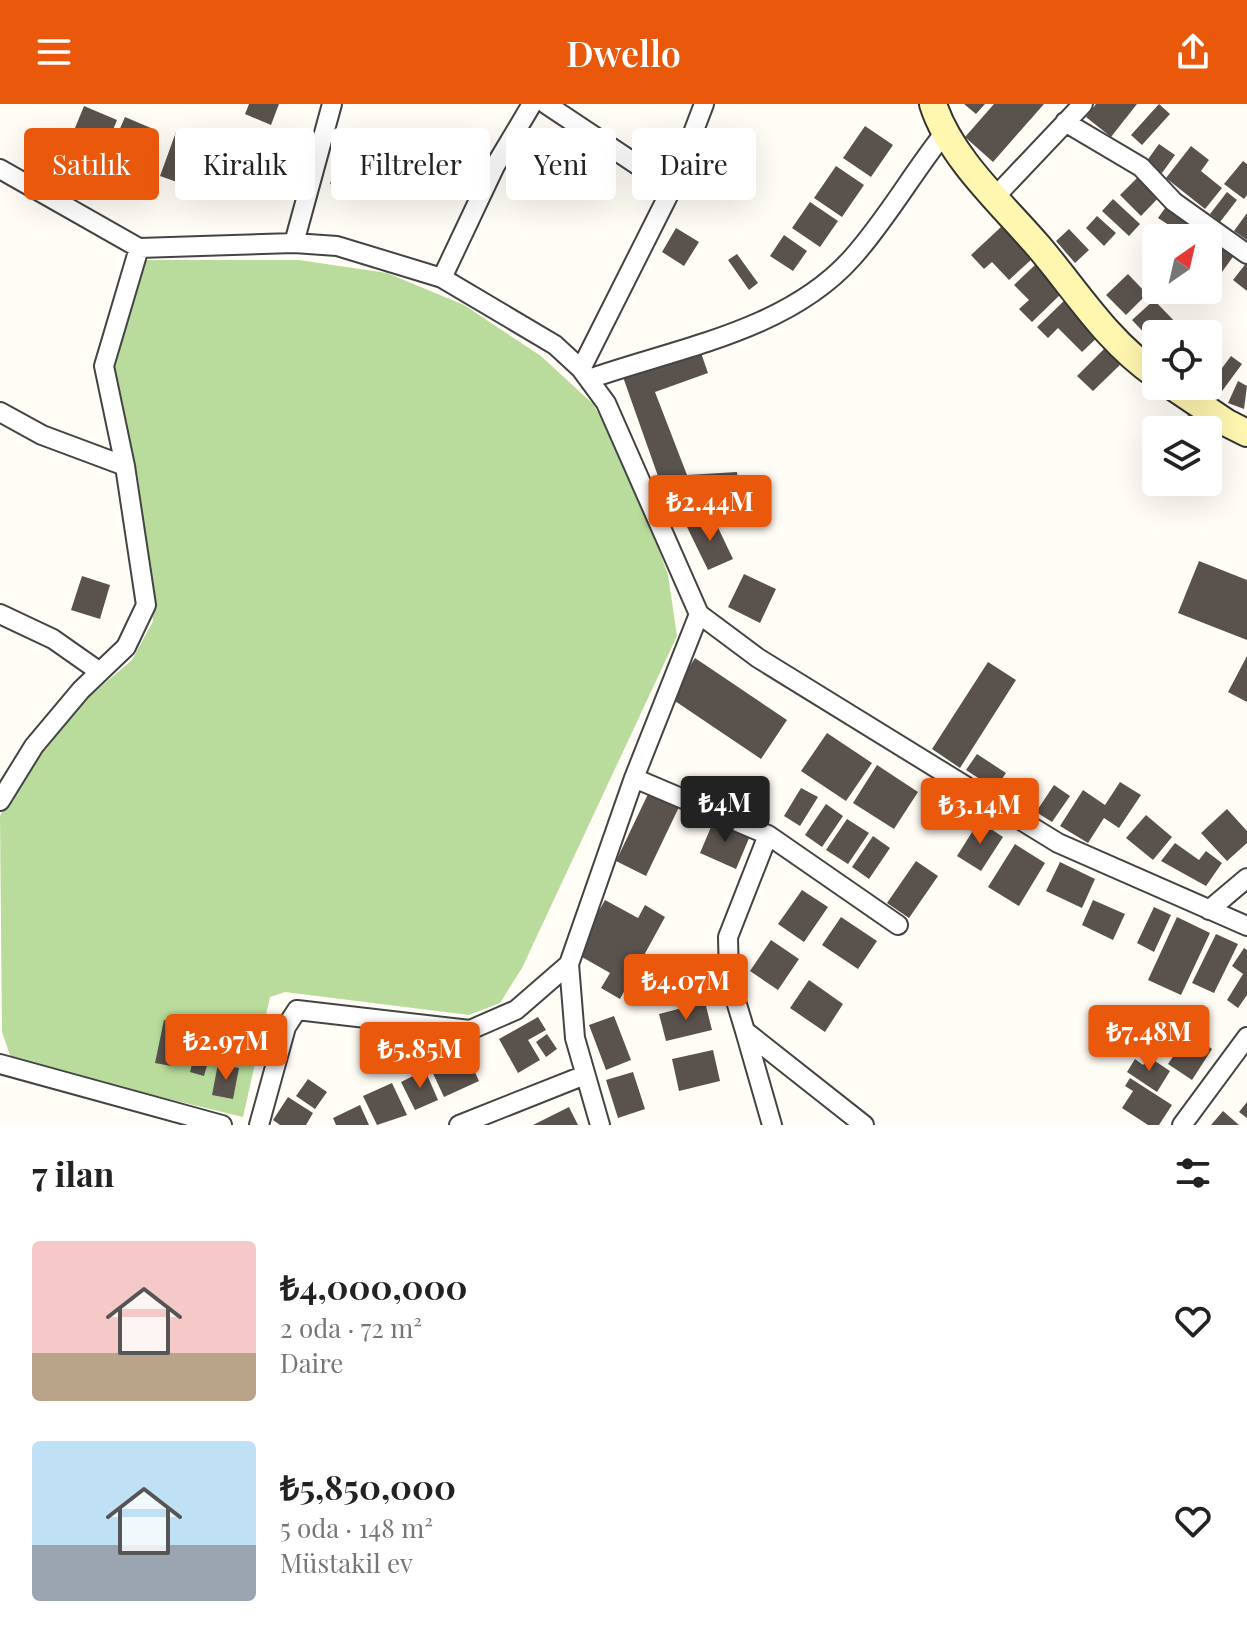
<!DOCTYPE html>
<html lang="tr">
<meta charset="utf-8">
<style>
:root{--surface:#fff;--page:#f2f2f2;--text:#222;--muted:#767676;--accent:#ea580c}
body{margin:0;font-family:"Playfair Display",serif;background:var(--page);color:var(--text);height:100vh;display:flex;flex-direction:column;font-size:30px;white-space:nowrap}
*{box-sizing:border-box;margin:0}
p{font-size:26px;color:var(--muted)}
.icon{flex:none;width:44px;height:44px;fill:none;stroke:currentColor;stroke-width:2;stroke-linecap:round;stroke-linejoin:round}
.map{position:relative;height:1021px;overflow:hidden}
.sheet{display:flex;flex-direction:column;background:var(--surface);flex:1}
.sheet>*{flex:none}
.top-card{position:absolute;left:24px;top:24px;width:800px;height:72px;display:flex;gap:16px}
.needle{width:52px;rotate:34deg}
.controls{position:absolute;left:1142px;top:120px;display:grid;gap:16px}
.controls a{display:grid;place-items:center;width:80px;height:80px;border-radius:8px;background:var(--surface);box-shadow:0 8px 32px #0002;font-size:40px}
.price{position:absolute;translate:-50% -68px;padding:0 18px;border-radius:8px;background:var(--accent);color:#fff;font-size:26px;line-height:52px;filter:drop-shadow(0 2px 4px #0008)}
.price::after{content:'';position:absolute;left:50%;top:48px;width:24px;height:18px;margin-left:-12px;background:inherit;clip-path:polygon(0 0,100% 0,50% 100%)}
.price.on{background:#222;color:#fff}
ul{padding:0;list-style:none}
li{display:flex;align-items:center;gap:24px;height:200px;padding:0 32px}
li span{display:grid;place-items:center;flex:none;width:224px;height:160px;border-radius:8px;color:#555}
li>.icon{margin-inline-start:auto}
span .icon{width:96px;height:96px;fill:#fffc;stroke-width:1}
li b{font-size:34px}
h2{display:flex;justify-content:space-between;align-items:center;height:96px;padding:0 32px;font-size:34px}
.chip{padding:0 28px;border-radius:8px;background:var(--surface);box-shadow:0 8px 32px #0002;font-size:28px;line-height:72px}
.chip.on{background:var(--accent);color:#fff}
header{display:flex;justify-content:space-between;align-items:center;height:104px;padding:0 32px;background:var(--accent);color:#fff;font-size:36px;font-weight:600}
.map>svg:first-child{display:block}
</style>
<header><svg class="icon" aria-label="menu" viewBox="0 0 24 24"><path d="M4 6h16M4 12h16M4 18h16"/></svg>Dwello<svg class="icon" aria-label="share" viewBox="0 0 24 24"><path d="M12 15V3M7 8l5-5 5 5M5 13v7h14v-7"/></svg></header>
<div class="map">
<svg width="1247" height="1021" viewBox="0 0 1247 1021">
<rect width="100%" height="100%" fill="#fffdf5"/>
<path fill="#b9dc9c" d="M145,156h154l88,13 77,32 77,51 52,48 36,63 39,108 9,61 -155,332 -22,35 -31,12 -184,-23 -15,5 -27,120 -231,-56 -10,-29 -2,-216 51,-87 81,-69 21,-39 -15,-144 -27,-119z"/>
<path fill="#5a524d" d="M249,0h30l-8,21 -26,-11z
M964,0h21l-9,10z
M994,0h50l-51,58 -28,-25z
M1096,0h41l-26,33 -25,-20z
M1159,0l11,10 -28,31 -11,-10z
M84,2l33,14 -18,44 -33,-14z
M125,13l26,11 -19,44 -26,-11z
M865,22l28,19 -22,32 -28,-19z
M176,28l53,19 -9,24 9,4 -7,19 -62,-22z
M1159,40l16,11 -13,18 -16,-11z
M1191,42l18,14 -8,11 21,17 -17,21 -39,-31z
M337,57l38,11 -8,24 -37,-12z
M1243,57l4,3v31l-3,4 -20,-15z
M836,62l28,19 -22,32 -28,-19z
M1142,69l21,20 -22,23 -21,-21z
M1227,88l10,8 -17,22 -10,-8z
M1113,95l27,25 -11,12 -27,-25z
M810,98l28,19 -18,26 -28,-19z
M1168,100l30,21 -9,13 -31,-20z
M1247,109v27l-13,-9z
M1097,112l19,17 -12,13 -18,-18z
M1001,123l31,32 -23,21 -17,-18 -8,7 -13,-14z
M676,124l23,14 -15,24 -22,-14z
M1069,125l20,21 -14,13 -19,-22z
M1203,126l32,24 -13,18 -14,-10v-24h-11z
M784,131l23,16 -14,20 -23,-15z
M737,150l21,29 -9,7 -21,-30z
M1247,158v29l-14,-11z
M1035,161l27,28 -30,29 -13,-13 10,-9 -15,-15z
M1128,170l19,20 -21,21 -20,-20z
M1067,194l35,35 -20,19 -24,-24 -10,10 -11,-11z
M1154,196l26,27 -6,5 -7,-7 -16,15 -19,-20z
M1194,220l12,8 -1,2h-18z
M1108,241l16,16 -31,30 -16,-15z
M700,246l8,23 -53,19 32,83 50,-3 4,35 -70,6 -48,-136z
M1231,252l11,8 -28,38 -21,-16h15v-17l8,7z
M1238,277l9,5 -3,23 -16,-6z
M1188,311l26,16 -6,9v-10h-30z
M712,411l21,44 -25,11 -21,-43z
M1199,457l48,19v60l-69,-27z
M744,470l32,15 -16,34 -32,-16z
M82,472l28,9 -10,34 -29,-9z
M1247,552v46l-19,-10z
M695,554l92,62 -26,39 -92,-62z
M988,558l28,18 -56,88 -28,-19z
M827,629l45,30 -26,38 -45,-30z
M977,650l29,19 -11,16 -29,-19z
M877,661l41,27 -24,37 -41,-26z
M1120,678l21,13 -22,33 -15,-10 -16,25 -28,-17 23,-36 22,15z
M1054,681l16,11 -18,26 -16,-10z
M801,684l17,9 -18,29 -16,-10z
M649,688l30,15 -33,69 -30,-15z
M826,700l17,12 -21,31 -17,-12z
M1227,705l20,22v12l-20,18 -26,-28z
M1146,711l26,22 -19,23 -27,-22z
M847,715l22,14 -21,31 -22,-14z
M714,716l36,16 -14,33 -36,-16z
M979,717l24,16 -22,34 -24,-15z
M873,732l17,12 -21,31 -17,-12z
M1175,739l24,17 7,-9 16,12 -16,23 -45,-25z
M1015,740l30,19 -26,43 -31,-19z
M916,757l22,15 -29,42 -22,-15z
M1060,758l35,17 -13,29 -36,-17z
M802,786l26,17 -24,35 -26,-18z
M605,796l33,18 7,-13 20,12 -45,82 -19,-11 9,-15 -35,-20z
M1093,796l32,14 -12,26 -31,-15z
M1154,803l17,8 -17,37 -17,-9z
M841,813l36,24 -19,28 -36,-24z
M1177,813l33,16 -29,62 -33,-15z
M1216,830l22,10 -24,49 -22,-10z
M771,836l28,19 -21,31 -28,-19z
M1244,844l3,2v45l-9,13 -11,-8 16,-26 -11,-8z
M809,876l34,24 -18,28 -35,-24z
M705,898l7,28 -46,11 -7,-27z
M614,912l17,44 -25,10 -17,-45z
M538,913l8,13 -18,10 12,20 -22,13 -19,-34z
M164,916l15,4 -8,42 -16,-3z
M186,928l14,3 -3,12 14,4 -7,25 -14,-4 5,-19 -13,-3z
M1189,929l23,16 -20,31 -24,-16z
M547,930l10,15 -11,8 -10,-15z
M713,946l7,31 -41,10 -7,-32z
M465,947l14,30 -35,16 -14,-30z
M1149,953l21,14 -13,21 -30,-20 8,-13 8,6z
M218,960l21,4 -6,31 -21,-4z
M425,966l13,30 -23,10 -14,-28z
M633,968l12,37 -27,9 -12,-38z
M1130,974l42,27 -13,20h-11l-26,-17 11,-17 -8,-5z
M308,975l19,13 -12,17 -19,-13z
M392,979l15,32 -30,10 -14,-29z
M288,993l25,16 -7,12h-26l-7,-5z
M1247,998v16l-8,-6z
M360,1001l9,20h-33l-3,-7z
M569,1003l9,18h-45z
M1223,1007l16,14h-28z"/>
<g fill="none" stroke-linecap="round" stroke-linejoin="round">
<g stroke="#444" stroke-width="22">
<path id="street" d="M546,0l126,84
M1065,18l76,45 33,35 73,52
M0,65l139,79 155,-5 43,3 105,32 113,67 26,24 25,34 93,211 59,44 300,185 189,83
M993,95l90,-95
M294,139l38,-139
M442,174l53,-112 37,-62
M581,265l91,-181 32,-84
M589,275c88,-31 198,-48 263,-121 35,-39 61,-86 94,-127
M0,308l42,23 83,31
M0,510l53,25 47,33
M634,674l134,57 130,90
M0,697l34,-55 47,-56 45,-43 20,-42 -21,-139 -21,-100 35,-118
M768,731l-40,102 1,41 16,53 119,94
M1209,806l38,-32
M745,927l27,94
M0,960l222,61
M259,1021l27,-98 11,-17 173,20 46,-20 53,-46
M459,1021l126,-50
M600,1021l-25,-87 -6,-74 65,-186 65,-164
M1182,1021l65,-88"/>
</g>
<g stroke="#333" stroke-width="30">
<path id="secondary" d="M933,0c17,54 70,101 106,143 39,46 67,93 117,128
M1172,282l55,37 20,10"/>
</g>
<use href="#street" stroke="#fff" stroke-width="18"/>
<use href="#secondary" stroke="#fff6b0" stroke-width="26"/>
</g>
</svg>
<div class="controls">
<a><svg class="needle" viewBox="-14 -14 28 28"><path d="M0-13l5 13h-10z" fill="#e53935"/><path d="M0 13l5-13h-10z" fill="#767676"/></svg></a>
<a><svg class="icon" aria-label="locate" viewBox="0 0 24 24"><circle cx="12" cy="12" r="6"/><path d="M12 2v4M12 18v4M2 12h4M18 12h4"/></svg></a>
<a><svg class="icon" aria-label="layers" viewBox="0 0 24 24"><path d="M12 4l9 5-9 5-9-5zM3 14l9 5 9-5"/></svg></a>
</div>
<b class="price" style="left:710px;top:439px">₺2.44M</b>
<b class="price on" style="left:725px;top:740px">₺4M</b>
<b class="price" style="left:980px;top:742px">₺3.14M</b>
<b class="price" style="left:686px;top:918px">₺4.07M</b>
<b class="price" style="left:1149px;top:969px">₺7.48M</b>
<b class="price" style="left:226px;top:978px">₺2.97M</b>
<b class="price" style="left:420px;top:986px">₺5.85M</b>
<div class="top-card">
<a class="chip on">Satılık</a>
<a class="chip">Kiralık</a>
<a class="chip">Filtreler</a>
<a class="chip">Yeni</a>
<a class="chip">Daire</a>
</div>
</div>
<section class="sheet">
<h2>7 ilan<svg class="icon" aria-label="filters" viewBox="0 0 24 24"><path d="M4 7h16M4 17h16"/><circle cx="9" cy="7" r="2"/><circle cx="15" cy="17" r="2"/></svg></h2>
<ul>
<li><span style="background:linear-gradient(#f6c9c9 70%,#b9a48a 0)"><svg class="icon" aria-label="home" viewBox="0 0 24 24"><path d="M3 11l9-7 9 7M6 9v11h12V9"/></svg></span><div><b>₺4,000,000</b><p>2 oda · 72 m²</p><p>Daire</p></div><svg class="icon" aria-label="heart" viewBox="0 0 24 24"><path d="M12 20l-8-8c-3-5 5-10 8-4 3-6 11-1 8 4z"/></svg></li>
<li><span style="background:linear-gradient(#bfe0f5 65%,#9aa5b1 0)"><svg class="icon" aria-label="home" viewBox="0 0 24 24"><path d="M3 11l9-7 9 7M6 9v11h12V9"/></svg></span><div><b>₺5,850,000</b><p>5 oda · 148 m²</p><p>Müstakil ev</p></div><svg class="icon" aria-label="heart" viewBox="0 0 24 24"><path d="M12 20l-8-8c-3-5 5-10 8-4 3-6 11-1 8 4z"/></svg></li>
</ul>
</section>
